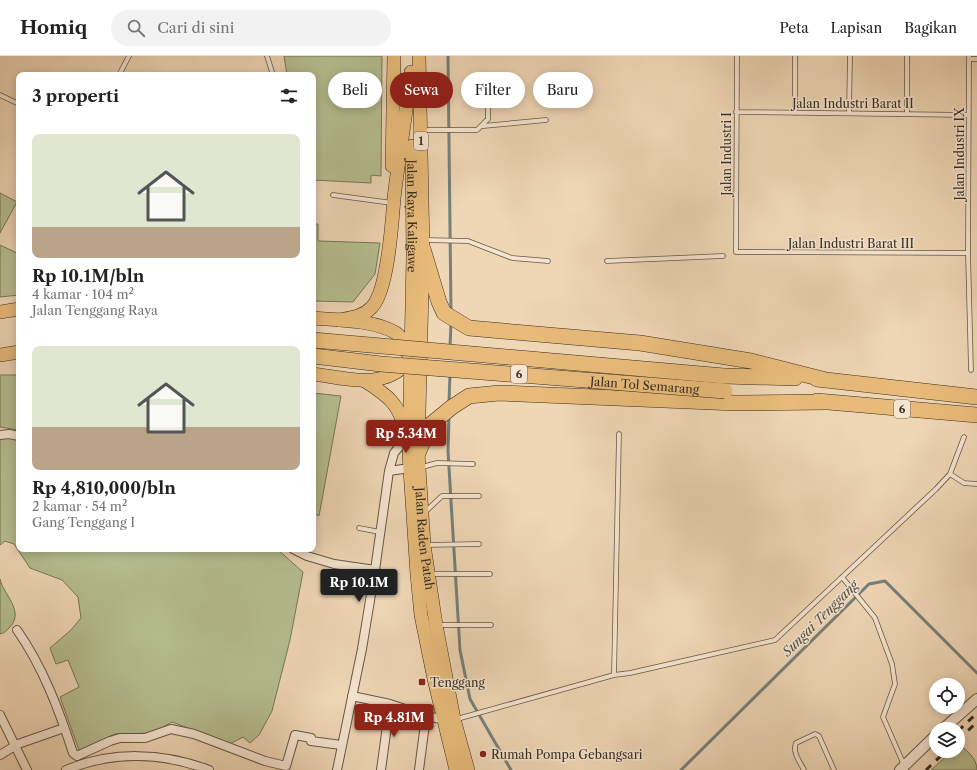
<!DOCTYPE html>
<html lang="id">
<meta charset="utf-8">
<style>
:root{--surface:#fff;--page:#f2f2f2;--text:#222;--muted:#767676;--line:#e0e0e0;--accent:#8f2418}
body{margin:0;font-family:"Libre Caslon Text",serif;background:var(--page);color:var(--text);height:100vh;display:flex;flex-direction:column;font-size:15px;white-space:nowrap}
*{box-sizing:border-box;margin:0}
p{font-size:13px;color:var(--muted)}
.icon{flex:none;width:22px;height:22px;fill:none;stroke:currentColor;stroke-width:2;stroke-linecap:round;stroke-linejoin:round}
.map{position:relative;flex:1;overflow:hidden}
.panel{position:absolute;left:16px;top:16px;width:300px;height:480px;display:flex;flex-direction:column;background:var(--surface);border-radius:8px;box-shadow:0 2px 10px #0003}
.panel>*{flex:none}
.banner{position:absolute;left:328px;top:16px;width:380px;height:36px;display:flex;gap:8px}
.buttons{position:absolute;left:929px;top:622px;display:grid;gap:8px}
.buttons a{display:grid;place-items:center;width:36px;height:36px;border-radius:50%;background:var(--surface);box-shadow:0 2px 10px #0003;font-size:20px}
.price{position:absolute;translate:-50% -34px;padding:0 9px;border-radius:4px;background:var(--accent);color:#fff;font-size:13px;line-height:26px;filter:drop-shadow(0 1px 2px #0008)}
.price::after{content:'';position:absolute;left:50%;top:24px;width:12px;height:9px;margin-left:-6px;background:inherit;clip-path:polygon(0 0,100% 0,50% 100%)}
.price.on{background:#222;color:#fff}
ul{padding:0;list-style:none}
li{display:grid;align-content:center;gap:8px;height:212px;padding:0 16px}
li span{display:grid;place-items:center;height:124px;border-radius:8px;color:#555}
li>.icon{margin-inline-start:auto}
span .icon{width:72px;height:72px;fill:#fffc;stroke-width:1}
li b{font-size:17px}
h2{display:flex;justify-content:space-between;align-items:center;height:48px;padding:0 16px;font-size:17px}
.pill{padding:0 14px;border-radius:18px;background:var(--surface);box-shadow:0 2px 10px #0003;font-size:14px;line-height:36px}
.pill.on{background:var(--accent);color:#fff}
header{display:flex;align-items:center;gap:24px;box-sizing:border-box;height:56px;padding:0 20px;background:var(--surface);border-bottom:1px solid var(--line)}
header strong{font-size:19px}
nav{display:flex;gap:22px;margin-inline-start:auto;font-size:14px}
.search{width:280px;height:36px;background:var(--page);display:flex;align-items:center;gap:10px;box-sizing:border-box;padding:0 14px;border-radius:22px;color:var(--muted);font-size:15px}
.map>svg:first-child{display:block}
</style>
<header>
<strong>Homiq</strong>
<div class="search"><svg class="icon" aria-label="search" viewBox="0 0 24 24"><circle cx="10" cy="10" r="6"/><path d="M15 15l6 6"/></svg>Cari di sini</div>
<nav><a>Peta</a><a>Lapisan</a><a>Bagikan</a></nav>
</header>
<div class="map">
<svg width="977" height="714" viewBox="0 0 977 714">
<rect width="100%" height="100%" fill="#efd6b5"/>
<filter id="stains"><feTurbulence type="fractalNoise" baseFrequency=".005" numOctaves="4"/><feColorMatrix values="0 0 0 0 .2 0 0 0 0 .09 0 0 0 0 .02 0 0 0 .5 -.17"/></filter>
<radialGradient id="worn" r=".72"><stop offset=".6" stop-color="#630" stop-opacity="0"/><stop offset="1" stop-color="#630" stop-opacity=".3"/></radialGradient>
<path fill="#b5be90" stroke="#767659" d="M284,0h98l-1,120 -10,-1v8l-58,-3v-105h-26z
M0,137l17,9 -17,31z
M313,168h5v17l62,2 -5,31 -22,28 -40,-1z
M0,189l19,9v41l-19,2z
M0,319h19v55l-19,-3z
M313,337l28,3 -22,120 -6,-4z
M0,380l19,3v110h258l26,23 -13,68 -18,71 -13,24 -9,8 -7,-6 -13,7 -58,-22 -19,11 -38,1 -36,16 -19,-53 19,-10 -11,-27 -12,4 -6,-16 21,-18 10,-12 -3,-21 -16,-17 -32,-12 -16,-24 -9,-3 -5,4z
M0,523c3,15 25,32 10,48 -3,3 -5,6 -10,7z
M959,688c8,7 18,14 18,26h-46l21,-19h6z"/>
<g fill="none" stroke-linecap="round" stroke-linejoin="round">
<path stroke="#74807b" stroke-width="3" d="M448,0l3,256
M450,292l1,-26
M449,346l1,-28
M449,360l-1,35 12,199 10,49 41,71
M681,714l188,-186 16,-3 92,92"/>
<g stroke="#655747" stroke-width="5.5">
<path id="service" d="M267,0l6,19
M737,0l-1,196 232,1
M795,0v57
M969,0l-1,197 3,117
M969,3h8
M119,19l10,-19
M0,39l19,9
M736,56l233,3
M849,57l1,-57
M907,57v-57
M483,70l63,-6
M428,74h49l11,-11v-22
M333,139l59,8
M425,184l43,1 44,17 36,3
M607,205l116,-5
M422,411l15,-4 36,1
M950,418l14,-37
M425,456l17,-16h37
M359,472l21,4
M426,489l53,-1
M430,518h60
M842,521l33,41 17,46 3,20 -12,33 21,48
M438,569h53
M614,619l5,-241
M457,663l157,-44 16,-2 145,-33 161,-151 14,-15 14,9 13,1
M804,714c-4,-8 -12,-18 -8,-27l19,-9 4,2 15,34"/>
</g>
<g stroke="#655747" stroke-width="10">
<path id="minor" d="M0,379l9,-1 10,2
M389,415l5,-18 5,-6 6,-16
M293,493l14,7 27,8 41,6
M17,574c26,37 42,80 56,123l4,3 33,-15 10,-3h25l26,-9 23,5 71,27 21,5 9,-31 16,3v3l30,4
M352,640l38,8 36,12 20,4
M0,659l27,55
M0,699l18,-11 46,-16
M66,714c45,-19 97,-18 143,0
M337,714l25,-121 13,-79 14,-99 21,-3
M381,714l9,-66
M419,714l7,-54"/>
</g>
<g stroke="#655747" stroke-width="12">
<path id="tertiary" d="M943,673l34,-30
M900,714l36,-35"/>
</g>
<g stroke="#372d22" stroke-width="14">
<g id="trunk">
<path id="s1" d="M419,0l4,193 -5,204 6,92 12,80 18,94 14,51"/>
<path id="s2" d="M412,90l1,111 -4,197 8,120 4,41 13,64 22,91"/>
<path d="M392,110l2,-110"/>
<path d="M0,256l19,-3"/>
<path d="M313,262c24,2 62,2 83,15 7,5 10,13 12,21"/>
<path d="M339,264c12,-2 24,-3 33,-13 16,-17 20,-84 22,-109 5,-42 12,-84 17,-126"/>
<path d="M0,299l19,-3"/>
<path d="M313,318c26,3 58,13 82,-1 5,-3 10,-8 14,-12"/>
<path d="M365,325c22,14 35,23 40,50"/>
</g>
</g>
<g stroke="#372d22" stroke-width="16">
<path id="motorway" d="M423,193l16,53 5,11 25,15 171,15 111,18 75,19
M724,320l71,2
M817,323l160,18
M817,345l160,14
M418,397l12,-28 22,-18 17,-11 30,-3 237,10 90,-1"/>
</g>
<use href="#service" stroke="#f5e4cf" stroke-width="4"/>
<use href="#minor" stroke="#f5e4cf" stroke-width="8"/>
<use href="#tertiary" stroke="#f5e4cf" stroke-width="10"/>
<use href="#trunk" stroke="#e8bb7a" stroke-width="13"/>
<use href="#motorway" stroke="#e8bb7a" stroke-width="15"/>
<path stroke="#372d22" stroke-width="3" stroke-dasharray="7 7" stroke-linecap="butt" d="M958,675l19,-18
M958,684l19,-18
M926,714l20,-19"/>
<g stroke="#372d22" stroke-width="16" stroke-linecap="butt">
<g id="motorway-bridge">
<path d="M313,284l411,36"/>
<path id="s3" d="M313,300l68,8 344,27"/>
</g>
</g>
<use href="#motorway-bridge" stroke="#e8bb7a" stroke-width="15"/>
</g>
<g fill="#8f2418" stroke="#f5e4cf" stroke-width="1.5">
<rect x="418" y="622" width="8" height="8" rx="2"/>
<circle cx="483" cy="698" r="4"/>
</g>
<g text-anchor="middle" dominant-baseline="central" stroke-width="3" stroke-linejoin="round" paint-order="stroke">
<g fill="#f5e4cf" stroke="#706456" stroke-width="1">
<rect x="414" y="76" width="14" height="18" rx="3"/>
<rect x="511" y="309" width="16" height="18" rx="3"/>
<rect x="894" y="344" width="16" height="18" rx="3"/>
</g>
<g font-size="11" font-weight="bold" fill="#372d22">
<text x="421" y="85">1</text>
<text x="519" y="318">6</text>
<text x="902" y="353">6</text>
</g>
<g font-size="12" fill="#372d22" stroke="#f5e4cf">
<text x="853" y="47">Jalan Industri Barat II</text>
<text transform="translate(726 98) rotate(-90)">Jalan Industri I</text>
<text transform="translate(959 98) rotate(-90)">Jalan Industri IX</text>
<text stroke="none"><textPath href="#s2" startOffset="70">Jalan Raya Kaligawe</textPath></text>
<text x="851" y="187">Jalan Industri Barat III</text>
<text stroke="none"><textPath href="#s3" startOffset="333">Jalan Tol Semarang</textPath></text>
<text stroke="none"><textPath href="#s1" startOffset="483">Jalan Raden Patah</textPath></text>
</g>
<g font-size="12" fill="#372d22" stroke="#f5e4cf" text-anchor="start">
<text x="430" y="626">Tenggang</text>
<text x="491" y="698">Rumah Pompa Gebangsari</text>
</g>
<g font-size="13" font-style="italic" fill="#505047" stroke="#f5e4cf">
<text transform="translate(820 562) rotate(-45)">Sungai Tenggang</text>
</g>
</g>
<rect width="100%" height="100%" filter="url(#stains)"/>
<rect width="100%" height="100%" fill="url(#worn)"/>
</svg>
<div class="buttons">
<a><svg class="icon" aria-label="locate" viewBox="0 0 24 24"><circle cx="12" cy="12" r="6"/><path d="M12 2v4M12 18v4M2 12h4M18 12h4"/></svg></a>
<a><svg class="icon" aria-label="layers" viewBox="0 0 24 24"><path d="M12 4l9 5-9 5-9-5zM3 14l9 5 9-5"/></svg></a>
</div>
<b class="price" style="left:406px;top:398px">Rp 5.34M</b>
<b class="price on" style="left:359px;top:547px">Rp 10.1M</b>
<b class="price" style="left:394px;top:682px">Rp 4.81M</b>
<div class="banner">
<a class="pill">Beli</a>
<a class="pill on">Sewa</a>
<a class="pill">Filter</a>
<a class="pill">Baru</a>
</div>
<section class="panel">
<h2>3 properti<svg class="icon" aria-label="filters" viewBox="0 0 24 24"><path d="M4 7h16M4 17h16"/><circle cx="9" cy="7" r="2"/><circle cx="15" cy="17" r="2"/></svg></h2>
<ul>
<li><span style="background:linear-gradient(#dfe7d0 75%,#b9a48a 0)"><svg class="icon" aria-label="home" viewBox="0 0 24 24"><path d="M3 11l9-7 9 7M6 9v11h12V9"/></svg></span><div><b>Rp 10.1M/bln</b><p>4 kamar · 104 m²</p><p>Jalan Tenggang Raya</p></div></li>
<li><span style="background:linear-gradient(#dfe7d0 65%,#b9a48a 0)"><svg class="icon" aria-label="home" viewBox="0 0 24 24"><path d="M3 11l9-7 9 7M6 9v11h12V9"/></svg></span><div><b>Rp 4,810,000/bln</b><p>2 kamar · 54 m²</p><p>Gang Tenggang I</p></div></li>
</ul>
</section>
</div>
